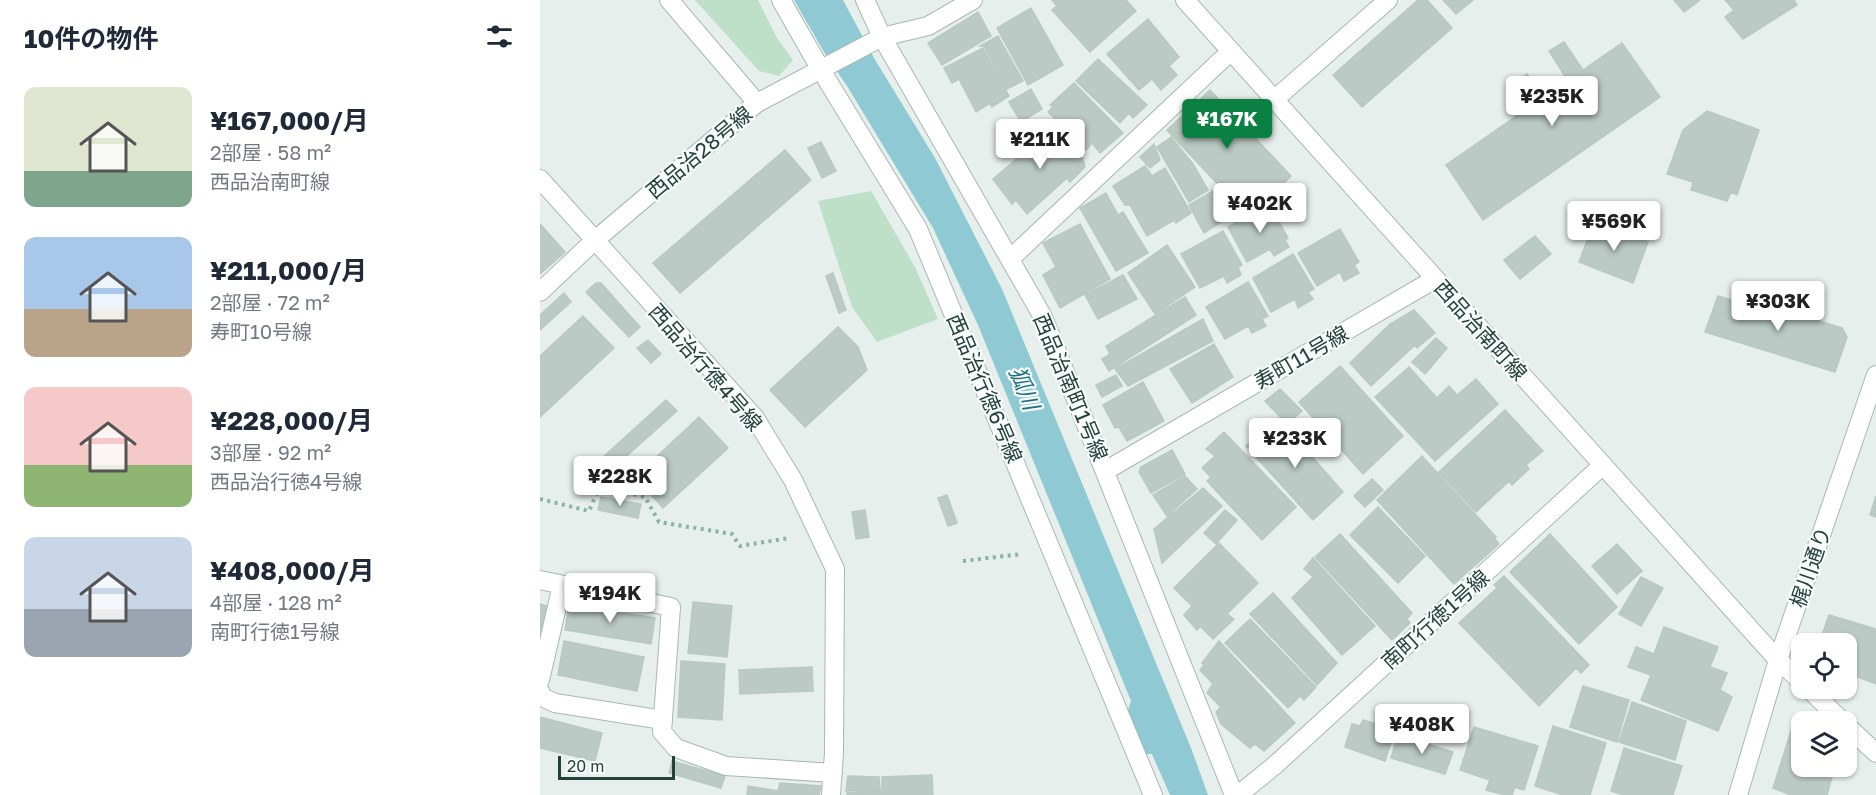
<!DOCTYPE html>
<html lang="ja">
<meta charset="utf-8">
<style>
:root{--surface:#fff;--page:#f2f2f3;--text:#1f2937;--muted:#747a83;--accent:#0b8043}
body{margin:0;font-family:"Golos Text","Noto Sans JP",sans-serif;background:var(--page);color:var(--text);height:100vh;display:flex;flex-direction:column;font-size:22px;white-space:nowrap}
*{box-sizing:border-box;margin:0}
p{font-size:20px;color:var(--muted)}
.icon{flex:none;width:33px;height:33px;fill:none;stroke:currentColor;stroke-width:2;stroke-linecap:round;stroke-linejoin:round}
.map{position:relative;flex:1;overflow:hidden}
.panel{display:flex;flex-direction:column;background:var(--surface);width:540px}
.panel>*{flex:none}
.controls{position:absolute;left:1251px;top:633px;display:grid;gap:12px}
.controls a{display:grid;place-items:center;width:66px;height:66px;border-radius:12px;background:var(--surface);box-shadow:0 2px 4px #0004;font-size:30px}
.scale{position:absolute;left:18px;bottom:15px;width:117px;box-sizing:border-box;padding-left:6px;border:3px solid #24423a;border-top:0;font-size:16px;line-height:21px;white-space:nowrap;color:#24423a;-webkit-text-stroke:4px #f7fbf9;paint-order:stroke}
.price{position:absolute;translate:-50% -51px;padding:0 14px;border-radius:6px;background:#fff;color:#222;font-size:20px;line-height:39px;filter:drop-shadow(0 2px 3px #0008)}
.price::after{content:'';position:absolute;left:50%;top:36px;width:18px;height:14px;margin-left:-9px;background:inherit;clip-path:polygon(0 0,100% 0,50% 100%)}
.price.on{background:var(--accent);color:#fff}
ul{padding:0;list-style:none}
li{display:flex;align-items:center;gap:18px;height:150px;padding:0 24px}
li span{display:grid;place-items:center;flex:none;width:168px;height:120px;border-radius:12px;color:#555}
li>.icon{margin-inline-start:auto}
span .icon{width:72px;height:72px;fill:#fffc;stroke-width:1}
li b{font-size:26px}
h2{display:flex;justify-content:space-between;align-items:center;height:72px;padding:0 24px;font-size:26px}
main{display:flex;flex:1;min-height:0}
.map>svg:first-child{display:block}
</style>
<main>
<section class="panel">
<h2>10件の物件<svg class="icon" aria-label="filters" viewBox="0 0 24 24"><path d="M4 7h16M4 17h16"/><circle cx="9" cy="7" r="2"/><circle cx="15" cy="17" r="2"/></svg></h2>
<ul>
<li><span style="background:linear-gradient(#dfe7d0 70%,#7fa58c 0)"><svg class="icon" aria-label="home" viewBox="0 0 24 24"><path d="M3 11l9-7 9 7M6 9v11h12V9"/></svg></span><div><b>¥167,000/月</b><p>2部屋 · 58 m²</p><p>西品治南町線</p></div></li>
<li><span style="background:linear-gradient(#a9c7e8 60%,#b9a48a 0)"><svg class="icon" aria-label="home" viewBox="0 0 24 24"><path d="M3 11l9-7 9 7M6 9v11h12V9"/></svg></span><div><b>¥211,000/月</b><p>2部屋 · 72 m²</p><p>寿町10号線</p></div></li>
<li><span style="background:linear-gradient(#f6c9c9 65%,#8fb573 0)"><svg class="icon" aria-label="home" viewBox="0 0 24 24"><path d="M3 11l9-7 9 7M6 9v11h12V9"/></svg></span><div><b>¥228,000/月</b><p>3部屋 · 92 m²</p><p>西品治行徳4号線</p></div></li>
<li><span style="background:linear-gradient(#c9d6e8 60%,#9aa5b1 0)"><svg class="icon" aria-label="home" viewBox="0 0 24 24"><path d="M3 11l9-7 9 7M6 9v11h12V9"/></svg></span><div><b>¥408,000/月</b><p>4部屋 · 128 m²</p><p>南町行徳1号線</p></div></li>
</ul>
</section>
<div class="map">
<svg width="1336" height="795" viewBox="0 0 1336 795">
<rect width="100%" height="100%" fill="#e6efeb"/>
<path fill="#bfe0c8" d="M155,0h63l19,38 16,22 -14,16 -20,-5z
M331,191l44,76 23,52 -61,23 -25,-35 -34,-106z"/>
<path fill="#8ec9d4" d="M254,0h49l31,58 61,100 67,131 189,459 17,47h-38l-18,-41h-8l-17,-41 4,-12 -153,-376 -45,-97 -86,-142 -23,-34z"/>
<path fill="#bbcac4" stroke="#b8c9c2" stroke-width="1.5" d="M512,0h74l10,11 -46,41 -38,-42 5,-4z
M878,0h9l25,28 -90,79 -29,-32z
M903,0h30l-17,14z
M1134,0h26l-16,12z
M1185,0h69l3,5 -54,34 -18,-22 9,-7z
M491,8l32,57 -35,20 -31,-57z
M438,12l13,24 -49,29 -14,-22z
M608,19l31,38 -10,9 8,9 -16,15 -9,-11 -13,11 -32,-36z
M458,36l25,45 -16,8 -23,-43h-4z
M1024,42l19,28 39,-27 38,54 -177,123 -37,-55 79,-55 -17,-23 19,-13 17,23 24,-16 -19,-30z
M443,48l26,48 -17,11 -2,-4 -14,9 -17,-33 -7,4 -8,-15z
M558,59l49,46 -14,13 -4,-5 -9,10 -44,-42z
M534,83l49,50 -23,20 -8,-10 -6,7 -38,-38 5,-5 -3,-2z
M491,89l11,20 -21,13 -12,-20z
M670,90l81,86 -17,17 -9,-8 -25,23 -73,-78z
M1167,111l52,19 -22,65 -6,-3 -4,9 -36,-11 2,-8 -26,-8 16,-44z
M515,126l19,24 5,-4 6,21 -15,15 -3,-4 -40,36 -11,-14 -4,4 -19,-25z
M631,137l22,27 15,26 -19,12 -32,-55z
M281,142l15,29 -14,7 -14,-30z
M614,144l6,16 -10,8 -10,-11z
M245,150l26,30 -131,113 -27,-30z
M605,166l7,10 13,-8 26,45 -15,10 -2,-3 -27,16 -17,-31h-5l-12,-19z
M673,191l16,26 -25,16 -15,-28z
M566,193l12,22 5,-3 25,41 -32,18 -36,-63z
M729,204l19,34 -3,2 4,7 -15,9 -4,-7 -23,13 -19,-35z
M1054,222l54,20 -15,41 -54,-21z
M0,224l25,28 -25,22z
M540,224l30,55 -50,29 -17,-33 13,-8 -13,-24z
M800,229l19,33 -5,3 5,8 -15,8 -4,-9 -23,14 -19,-33z
M683,231l19,34 -4,2 3,8 -14,8 -3,-7 -24,12 -19,-34z
M995,236l16,18 -31,25 -16,-19z
M627,245l28,42 -40,27 -27,-41z
M753,254l21,35 -6,3 5,7 -15,9 -3,-9 -24,13 -18,-34z
M293,273l13,37 -7,3 -13,-37z
M583,275l14,24 -39,20 -13,-24z
M708,282l20,34 -6,3 4,7 -14,7 -4,-7 -23,13 -19,-32z
M56,283h5l39,44 -11,10 -43,-45z
M24,293l7,9 -31,28v-15z
M1178,296l21,6 2,-5 101,31 5,9 -12,35 -130,-40z
M645,297l11,18 -87,56 -7,-12 8,-5 -4,-8z
M874,310l21,23 -18,15 -2,-3 -44,41 -21,-23 40,-39z
M43,316l31,32 -74,69v-61z
M663,319l10,22 -85,45 -13,-17z
M298,327l20,20 9,23 -62,57 -35,-37z
M896,338l11,10 -22,26 -13,-12z
M108,340l13,14 -10,9 -14,-15z
M674,344l19,33 -41,26 -22,-34z
M800,366l63,70 -40,38 -64,-72z
M869,367l28,31 12,-12 8,9 19,-16 22,25 -63,57 -60,-64z
M576,375l6,11 -20,11 -6,-12z
M603,382l21,39 -37,20 -8,-14 -4,1 -12,-23z
M740,389l22,22 -15,13 -22,-23z
M126,400l11,11 -65,58 -9,-12z
M965,410l38,41 -17,14 3,4 -17,16 -3,-4 -33,31 -37,-40z
M159,417l29,31 -65,60 -28,-31z
M738,418l65,74 -30,28 -67,-74z
M684,432l72,75 -34,33 -55,-59 4,-4 -9,-9 13,-12 -9,-7z
M632,450l13,24 -34,19 -12,-21 2,-5z
M882,456l74,81 -1,2 4,5 -45,40 -77,-84z
M645,476l12,13 -30,27 -14,-21z
M832,479l11,11 -18,17 -11,-11z
M663,488l19,18 -60,57 -8,-34z
M407,495l10,28 -9,3 -10,-28z
M1336,496v21l-6,-2z
M61,497l40,7 -3,14 -40,-8z
M838,507l47,49 -27,27 -48,-48z
M325,510l4,27 -13,2 -4,-27z
M685,510l12,10 -21,24 -12,-11z
M800,534l72,79 -5,6 3,4 -18,17 -77,-83z
M1010,534l67,73 -38,37 -69,-72z
M679,543l39,40 -31,31 7,5 -21,20 -13,-13 -3,4 -13,-15 8,-9 -18,-18z
M1077,544l25,27 -25,23 -25,-28z
M773,558l62,68 -33,29 -50,-57 21,-21 -9,-8z
M964,576l85,89 -8,8 -5,-5 -37,38 -80,-83 38,-35 -3,-3z
M1101,577l22,11 -22,38 -22,-12z
M733,593l64,70 -20,22 -67,-71z
M153,602l39,4 -5,51 -39,-4z
M0,604l11,3 -11,39z
M29,605l86,13 -4,26 -86,-14z
M1289,615l47,14v55l-23,-9 2,-4 -9,-4v-23h-27z
M710,619l66,68 -12,13 -4,-4 -12,12 -63,-65z
M1124,627l54,20 -8,20 17,6 -7,17 12,7 -14,34 -77,-31 10,-25 -23,-8 8,-20 18,7z
M24,641l80,16 -7,34 -79,-16z
M679,641l76,82 -31,28 -9,-7 -5,4 -29,-24 -5,-12 5,-5 -14,-14 6,-9 -13,-14 4,-5 -2,-2z
M141,661l44,3 -3,56 -44,-3z
M272,667l1,24 -73,3 -1,-24z
M1043,686l46,14 -12,42 -47,-15z
M1092,702l54,19 -11,39 -56,-18z
M0,717l62,16 -7,28 -55,-13z
M823,720l32,10 -10,31 -40,-14 7,-23 8,2z
M1253,725l9,2v39h33l-8,29h-36l-18,-7z
M1013,726l53,17 -16,52h-27l-28,-9z
M934,727l64,19 -14,44 -9,-3 -3,8h-7l-19,-5 4,-10 -30,-10z
M858,735l55,17 -8,22 -54,-16z
M1084,748l58,18 -9,29h-50l-12,-4z
M132,761l53,15 -4,12 -52,-15z
M392,775l1,20h-86v-2l35,-2v-14z
M308,776l31,1 1,13 -34,1z
M240,783l41,3 -2,9h-72l1,-9 30,5z"/>
<g fill="none" stroke-linecap="round" stroke-linejoin="round">
<g stroke="#a8b8b2" stroke-width="20">
<path id="minor" d="M241,0l40,70 97,159 235,566
M325,0l17,37 161,280 191,478
M734,100l114,-100
M217,103l125,-66 46,-11 45,-26
M0,179l215,239 38,62 42,89 -1,184 -3,42
M470,259l221,-208
M0,292l54,-51 163,-138 -88,-103
M565,471l330,-192
M0,580l131,27 -9,125 14,16 50,18 107,7
M1238,660l24,22
M0,680l22,-95
M1268,688l35,34
M0,691l2,6 13,6 108,17
M1306,725l30,28
M698,795l36,-29 329,-301"/>
</g>
<g stroke="#a8b8b2" stroke-width="20">
<path id="tertiary" d="M645,0l593,660
M1198,795l40,-135 98,-285"/>
</g>
<path stroke="#86b3a5" stroke-width="4" stroke-dasharray="3 4.5" stroke-linecap="butt" d="M0,499l49,12 11,-25 45,11 14,25 73,12 8,12 49,-8
M423,561l59,-7"/>
<use href="#minor" stroke="#fff" stroke-width="18"/>
<use href="#tertiary" stroke="#fff" stroke-width="18"/>
</g>
<g text-anchor="middle" dominant-baseline="central" stroke-width="4.5" stroke-linejoin="round" paint-order="stroke">
<g font-size="21" fill="#24423a" stroke="#f7fbf9">
<text transform="translate(159 152) rotate(-40)">西品治28号線</text>
<text transform="translate(941 330) rotate(48)">西品治南町線</text>
<text transform="translate(761 357) rotate(-30)">寿町11号線</text>
<text transform="translate(166 367) rotate(49)">西品治行徳4号線</text>
<text transform="translate(531 387) rotate(67)">西品治南町1号線</text>
<text transform="translate(445 388) rotate(67)">西品治行徳6号線</text>
<text transform="translate(1270 567) rotate(-71)">梶川通り</text>
<text transform="translate(895 619) rotate(-42)">南町行徳1号線</text>
</g>
<g font-size="22" font-style="italic" fill="#1c6f80" stroke="#f7fbf9">
<text transform="translate(485 388) rotate(68)">狐川</text>
</g>
</g>
</svg>
<div class="controls">
<a><svg class="icon" aria-label="locate" viewBox="0 0 24 24"><circle cx="12" cy="12" r="6"/><path d="M12 2v4M12 18v4M2 12h4M18 12h4"/></svg></a>
<a><svg class="icon" aria-label="layers" viewBox="0 0 24 24"><path d="M12 4l9 5-9 5-9-5zM3 14l9 5 9-5"/></svg></a>
</div>
<div class="scale">20 m</div>
<b class="price" style="left:1012px;top:127px">¥235K</b>
<b class="price on" style="left:687px;top:150px">¥167K</b>
<b class="price" style="left:500px;top:170px">¥211K</b>
<b class="price" style="left:720px;top:234px">¥402K</b>
<b class="price" style="left:1074px;top:252px">¥569K</b>
<b class="price" style="left:1238px;top:332px">¥303K</b>
<b class="price" style="left:755px;top:469px">¥233K</b>
<b class="price" style="left:80px;top:507px">¥228K</b>
<b class="price" style="left:70px;top:624px">¥194K</b>
<b class="price" style="left:882px;top:755px">¥408K</b>
</div>
</main>
